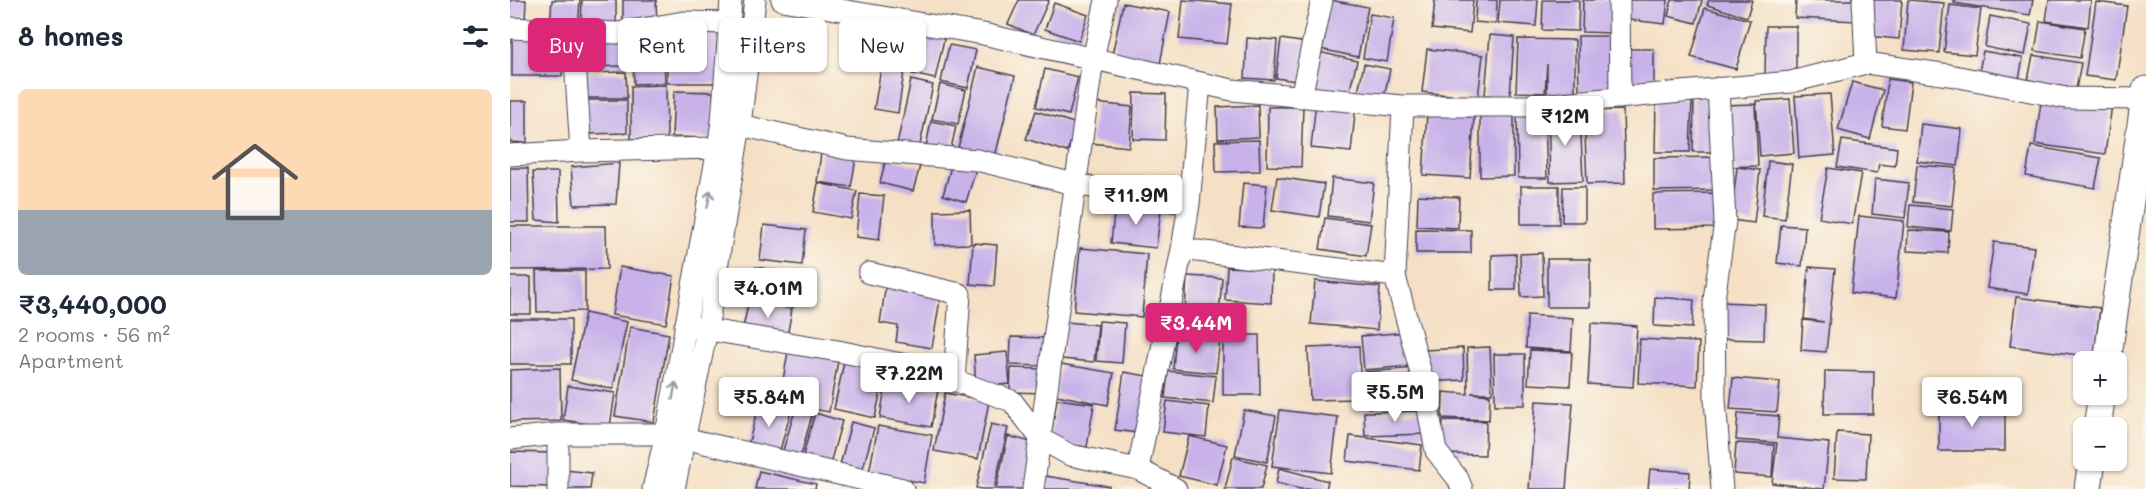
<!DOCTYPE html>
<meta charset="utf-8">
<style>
:root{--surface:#fff;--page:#f6f6f7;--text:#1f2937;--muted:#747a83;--accent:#db2777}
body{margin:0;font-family:Mali,sans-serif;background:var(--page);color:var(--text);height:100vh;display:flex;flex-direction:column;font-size:22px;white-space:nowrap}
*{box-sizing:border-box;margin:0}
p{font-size:20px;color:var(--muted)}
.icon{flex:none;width:33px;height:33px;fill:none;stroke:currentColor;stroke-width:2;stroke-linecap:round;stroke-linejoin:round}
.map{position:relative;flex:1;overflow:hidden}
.sheet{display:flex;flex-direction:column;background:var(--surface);width:510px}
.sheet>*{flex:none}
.banner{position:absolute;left:18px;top:18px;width:570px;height:54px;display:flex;gap:12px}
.tools{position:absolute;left:1563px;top:351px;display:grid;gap:12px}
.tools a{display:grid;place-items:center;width:54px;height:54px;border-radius:9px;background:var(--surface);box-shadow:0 2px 4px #0004;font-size:30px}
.price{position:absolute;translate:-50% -51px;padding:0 14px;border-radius:6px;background:#fff;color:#222;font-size:20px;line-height:39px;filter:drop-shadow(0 2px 3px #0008)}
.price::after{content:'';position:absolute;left:50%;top:36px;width:18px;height:14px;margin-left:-9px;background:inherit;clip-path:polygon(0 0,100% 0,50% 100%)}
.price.selected{background:var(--accent);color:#fff}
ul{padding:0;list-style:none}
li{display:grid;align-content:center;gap:12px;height:318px;padding:0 18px}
li span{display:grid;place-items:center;height:186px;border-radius:9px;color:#555}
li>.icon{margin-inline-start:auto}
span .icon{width:108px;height:108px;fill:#fffc;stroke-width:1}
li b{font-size:26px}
h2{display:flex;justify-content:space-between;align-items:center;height:72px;padding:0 18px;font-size:26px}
.pill{padding:0 21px;border-radius:9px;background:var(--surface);box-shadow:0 2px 4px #0004;font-size:21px;line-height:54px}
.pill.selected{background:var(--accent);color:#fff}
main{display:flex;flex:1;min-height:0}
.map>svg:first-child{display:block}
</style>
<main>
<section class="sheet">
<h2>8 homes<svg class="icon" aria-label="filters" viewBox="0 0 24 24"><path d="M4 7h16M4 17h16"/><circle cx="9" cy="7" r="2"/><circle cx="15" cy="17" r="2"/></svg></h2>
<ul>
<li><span style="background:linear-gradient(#ffd9b3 65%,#9aa5b1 0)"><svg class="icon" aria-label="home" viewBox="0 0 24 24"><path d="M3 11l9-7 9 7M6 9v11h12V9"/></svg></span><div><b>₹3,440,000</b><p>2 rooms · 56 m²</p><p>Apartment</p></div></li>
</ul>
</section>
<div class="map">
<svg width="1636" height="489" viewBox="0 0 1636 489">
<rect width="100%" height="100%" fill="#fbf7ec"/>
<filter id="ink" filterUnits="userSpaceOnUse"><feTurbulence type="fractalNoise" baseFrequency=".0167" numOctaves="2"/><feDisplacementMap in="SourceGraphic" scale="12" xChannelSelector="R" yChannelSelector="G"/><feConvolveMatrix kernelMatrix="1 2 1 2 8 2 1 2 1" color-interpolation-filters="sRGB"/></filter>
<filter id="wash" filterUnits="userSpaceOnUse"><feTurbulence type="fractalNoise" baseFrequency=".008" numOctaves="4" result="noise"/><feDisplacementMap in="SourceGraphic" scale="24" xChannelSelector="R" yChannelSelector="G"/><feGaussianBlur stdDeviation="1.35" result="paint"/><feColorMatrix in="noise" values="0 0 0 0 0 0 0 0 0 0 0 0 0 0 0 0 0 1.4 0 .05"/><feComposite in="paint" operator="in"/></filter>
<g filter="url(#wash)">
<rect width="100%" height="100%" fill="#f5e0c5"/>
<g id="blocks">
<path fill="#c8b2e9" d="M0,0h16l-1,21 -15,-1z
M42,0h28l-2,29 -28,-2z
M72,0h34v26h-35z
M113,0h33l1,26h-34z
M509,0h30l-16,35 -25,-11z
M673,0l49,4 -5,40 -48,-5z
M820,0l38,7 -10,50 -38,-8z
M925,0h38l-3,33 -38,-4z
M966,0h21l-1,24 -21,-2z
M990,0h38l-2,26 -38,-3z
M1033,0h36l-1,31 -36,-1z
M1073,0h33l-2,33 -32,-1z
M1116,0h42l-3,24 -42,-5z
M1162,0h30l-6,23 -28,-7z
M1199,0h43l-5,17 -40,-12z
M1286,0h63l-2,21 -62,-3z
M1360,0h32l-3,39 -32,-3z
M1398,0l36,3 -5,50 -35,-3z
M1444,0h79l-3,15 -76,-12z
M1539,0h42l-3,27 -42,-6z
M1586,2l31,4 -11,74 -31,-4z
M544,3l34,12 -9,26 -34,-12z
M613,3l47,9 -10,52 -48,-9z
M1440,5l31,4 -6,46 -31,-3z
M1195,8l45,12 -14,49 -45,-12z
M860,14l24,4 -7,44 -24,-4z
M1480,16l41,8 -6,31 -40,-8z
M1530,21l45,7 -5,30 -45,-7z
M382,23l25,5 -8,36 -24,-5z
M156,26h52l1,57h-52z
M1256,26h30v49h-31z
M411,30l24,5 -10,44 -23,-5z
M153,35l2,48 -31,1 -2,-48z
M980,35l24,2 -4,60 -25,-2z
M114,36l1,30 -42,1 -2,-29z
M1068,36h39v55h-38z
M2,38h50v38h-50z
M737,38l30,2 -3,40 -29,-2z
M771,39l26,4 -5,39 -26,-4z
M1008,39l57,1v57h-28v-33l-2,29 -29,-1z
M439,45l27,5 -8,38 -27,-6z
M917,49l56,6 -5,43 -56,-6z
M1116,49h28v41h-28z
M1473,51l40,7 -5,27 -40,-7z
M809,52l38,9 -9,36 -38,-9z
M1523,55l48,8 -5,26 -48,-9z
M372,62l23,3 -7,48 -24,-4z
M854,64l26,5 -6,28 -26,-5z
M468,67l37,9 -20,81 -37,-9z
M535,69l33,8 -9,38 -33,-8z
M116,72l1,26h-41l-1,-25z
M1378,79l23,3 -6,47 -23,-3z
M401,80l22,5 -15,69 -22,-5z
M1342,82l31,8 -13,49 -32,-9z
M430,84l26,6 -8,34 -26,-5z
M156,85l1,54h-36v-53z
M164,91l39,1 -1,46 -40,-1z
M624,93l32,1 -1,46 -32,-1z
M1320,94l5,61 -36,3 -4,-62z
M1532,95l70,10 -7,49 -70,-10z
M1184,97h24l-1,55h-24z
M1146,99l36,1 -2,52h-35z
M1280,99l4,54 -34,3 -4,-55z
M76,100h41v33l-40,1z
M0,101h17v42l-17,-1z
M806,101l40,3 -5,48 -40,-4z
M585,103l37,4 -3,40 -38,-4z
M1245,104l3,62 -32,1 -3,-62z
M748,105l1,32 -41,2 -1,-32z
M758,107h35l-2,60 -34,-1z
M1113,110l2,73 -38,1 -3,-73z
M526,111l41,13 -10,28 -41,-13z
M1070,111l3,70 -33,1 -2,-70z
M917,114l47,3 -4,61 -47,-3z
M970,115h34v61l-34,1z
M1007,115h28l2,63h-29z
M421,121l25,5 -7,32 -24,-6z
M1411,124l41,5 -4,37 -41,-5z
M749,140l1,31 -44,1 -1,-31z
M1332,140l55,8 -2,18 -16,-2 -2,9 -40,-6z
M1521,146l70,12 -6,30 -69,-12z
M311,153l35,5 -5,29 -34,-5z
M1205,157l1,33 -62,1v-33z
M376,158l34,8 -7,25 -33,-8z
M443,159l24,7 -11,36 -23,-7z
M1258,161l24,3 -7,55 -23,-3z
M109,163l-3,41 -42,1 -3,-38z
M1407,165l39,3 -4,38 -39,-4z
M1227,167l23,3 -6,53 -23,-3z
M0,168h18l1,54h-19z
M1318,168l33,5 -9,51 -33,-6z
M23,172h25l1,50 -23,-2z
M767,177l47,7 -5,33 -47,-7z
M822,178l42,5 -5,38 -41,-5z
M1365,179l34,4 -4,35 -33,-4z
M308,183l39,8 -6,28 -38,-7z
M733,183l24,2 -4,43 -24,-1z
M1011,186h38v38h-38z
M1053,187h22v35h-23z
M1207,193v35l-64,1v-35z
M350,194l24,2 -5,44 -23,-3z
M908,195l41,2 -1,31 -41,-2z
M605,204l46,6 -5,38 -45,-5z
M1400,205l43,4 -2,22 -43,-4z
M460,210l1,34 -36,1v-34z
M1349,216l45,5 -8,77 -45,-5z
M815,218l46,6 -5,32 -46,-7z
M254,225l42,5 -4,35 -42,-5z
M1271,225l24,2 -3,39 -25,-3z
M0,226h96l1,43 -97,1z
M906,229l55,1v23h-55z
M1398,230l41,2 -1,21 -41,-2z
M1484,242l40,5 -6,47 -41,-6z
M463,243l24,2 -3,41 -24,-2z
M570,248l67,6 -5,63 -68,-6z
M1032,253l1,43 -22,1 -1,-43z
M1006,254v36h-24v-35z
M1037,259h43v48h-43z
M110,267l54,9 -8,48 -54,-9z
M246,267l44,8 -6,32 -44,-9z
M717,267l45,2 -1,34 -46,-3z
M1299,267l26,2 -9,83 -25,-2 2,-30 21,2 -20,-3z
M26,271h49v40l-48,1z
M677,276l35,2 -3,36 -34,-3z
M0,277h21v37h-21z
M805,281l65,6 -3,43 -66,-6z
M376,284l55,9 -9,55 -36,-6 2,-16 -18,-3z
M1145,297l39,3 -2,28 -38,-2z
M1506,297l84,11 -6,49 -84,-11z
M239,300l43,9 -5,28 -44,-9z
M1211,302l44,2 -1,36 -45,-1z
M75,313l42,9 -14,67 -42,-9z
M1017,315l46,3 -2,33 -45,-3z
M0,319h61v45h-61z
M589,321l26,2 -3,40 -26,-2z
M556,322l32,3 -4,37 -32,-3z
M1081,323l46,3 -4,61 -45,-3z
M120,327l39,7 -15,88 -39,-6z
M898,332l2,34 -46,4 -3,-34z
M666,335l44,4 -4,34 -43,-4z
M713,335h36l1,60h-37z
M501,337l38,1 -1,28 -38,-1z
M1130,339l59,3 -2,44 -59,-3z
M279,346l50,9 -10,57 -50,-9z
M849,346l2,53 -51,1 -2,-52z
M980,347l2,46h-21l19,2 -1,25 -47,-2 1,-26 25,2 -1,-46z
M953,348l1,32 -39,2 -1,-32z
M1020,350l42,2 -2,34 -42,-2z
M497,352l3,32 -34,3 -2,-32z
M984,354h31v51h-30z
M334,362l41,9 -10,47 -41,-9z
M551,364l53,9 -6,32 -52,-10z
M50,368l1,53 -51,1v-52z
M501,368l35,1 -1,24 -35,-1z
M907,368l2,36 -51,4 -2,-36z
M658,371l48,5 -3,27 -48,-5z
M1315,371l49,1 -1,42h-49z
M614,372l29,5 -8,57 -30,-4z
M1223,378l47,4 -3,30 -47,-3z
M376,381l52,9 -7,37 -51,-9z
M58,386l47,7 -5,34 -47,-7z
M435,393l44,8 -11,58 -44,-8z
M250,399l32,9 -14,49 -31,-8z
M547,399l37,5 -7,43 -37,-5z
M657,401l42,5 -3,31 -43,-5z
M1026,401l37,2 -7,86h-37z
M1429,405h66v46h-66z
M285,410l17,5 -13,47 -18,-5z
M734,410l32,6 -9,46 -32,-7z
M770,410l58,7 -7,56 -59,-7z
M915,411v23l-60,2 -1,-24z
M305,413l27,8 -13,46 -27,-8z
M1228,413l41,3 -2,22 52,5 -5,46 -52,-6 5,-40 -41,-3z
M933,420l43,1 -1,34 -43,-1z
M341,422l23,6 -13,47 -22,-6z
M481,424l17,4 -14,61h-12l-6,-1z
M368,426l54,9 -8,48 -55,-10z
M1327,432l31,2 -2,45 -32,-1z
M498,436l27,7 -11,46h-28z
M679,436l38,9 -10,40 -38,-9z
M840,436l72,9 -3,25 -72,-9z
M1226,443l38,2 -2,32 -38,-3z
M0,452l43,1v34l-43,-1z
M723,457l34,8 -6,24h-36z
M769,468l49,13 -2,8h-26l-24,-6z
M1140,469l40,3 -1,17h-41z
M55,470l27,3 -2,16h-27z
M249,471l57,13 -1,5h-60z
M535,476l64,10 -1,3h-65z"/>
</g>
</g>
<g filter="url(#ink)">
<use href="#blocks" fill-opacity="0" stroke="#423e50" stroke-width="1.5"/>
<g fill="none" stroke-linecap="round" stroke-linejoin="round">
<g stroke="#423e50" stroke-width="23">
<path id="minor" d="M272,0l201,34 249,56 171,16h126l262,-24 75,-19 83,12 117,23 79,1
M1109,0l1,98
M1353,0l3,63
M0,28l107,5 67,-11 46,1
M63,31l8,120
M1208,88l7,133 -11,79 1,99 7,90
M791,97l21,-97
M230,125l107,24 130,11 97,24 115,20
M0,155l71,-4 137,-3
M672,249l7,-45 11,-121
M359,273l91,21 -6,87
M885,276l27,101 14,74 22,28 4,10
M175,326l153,25 82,17 92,33 29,38 29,16 68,14 38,20
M0,439l48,-5h108l237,55
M628,469l44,-220 213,27 8,-170
M48,489v-55
M143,489l13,-55 52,-286 4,-27 9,-121
M164,489l33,-159 33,-205 15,-125
M523,489l60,-430 13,-59"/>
</g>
<g stroke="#423e50" stroke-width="29">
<path id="tertiary" d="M1597,362l39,-272
M1587,428l5,-34
M1578,489l4,-29"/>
</g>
<use href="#minor" stroke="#fff" stroke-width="21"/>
<use href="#tertiary" stroke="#fff" stroke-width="27"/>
</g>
<defs><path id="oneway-shaft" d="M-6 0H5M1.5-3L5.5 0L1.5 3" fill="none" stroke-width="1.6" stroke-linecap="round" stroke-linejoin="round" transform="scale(1.5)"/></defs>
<g stroke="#9c9ca7">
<use href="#oneway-shaft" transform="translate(199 199) rotate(-79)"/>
<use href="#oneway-shaft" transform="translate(164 391) rotate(-80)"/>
</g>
</g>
</svg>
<div class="tools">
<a>+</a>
<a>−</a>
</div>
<b class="price" style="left:1055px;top:147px">₹12M</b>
<b class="price" style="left:626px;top:226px">₹11.9M</b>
<b class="price" style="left:258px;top:319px">₹4.01M</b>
<b class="price selected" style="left:686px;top:354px">₹3.44M</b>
<b class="price" style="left:399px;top:404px">₹7.22M</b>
<b class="price" style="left:885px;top:423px">₹5.5M</b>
<b class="price" style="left:259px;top:428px">₹5.84M</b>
<b class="price" style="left:1462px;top:428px">₹6.54M</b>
<div class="banner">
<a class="pill selected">Buy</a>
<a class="pill">Rent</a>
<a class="pill">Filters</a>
<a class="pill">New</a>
</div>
</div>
</main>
